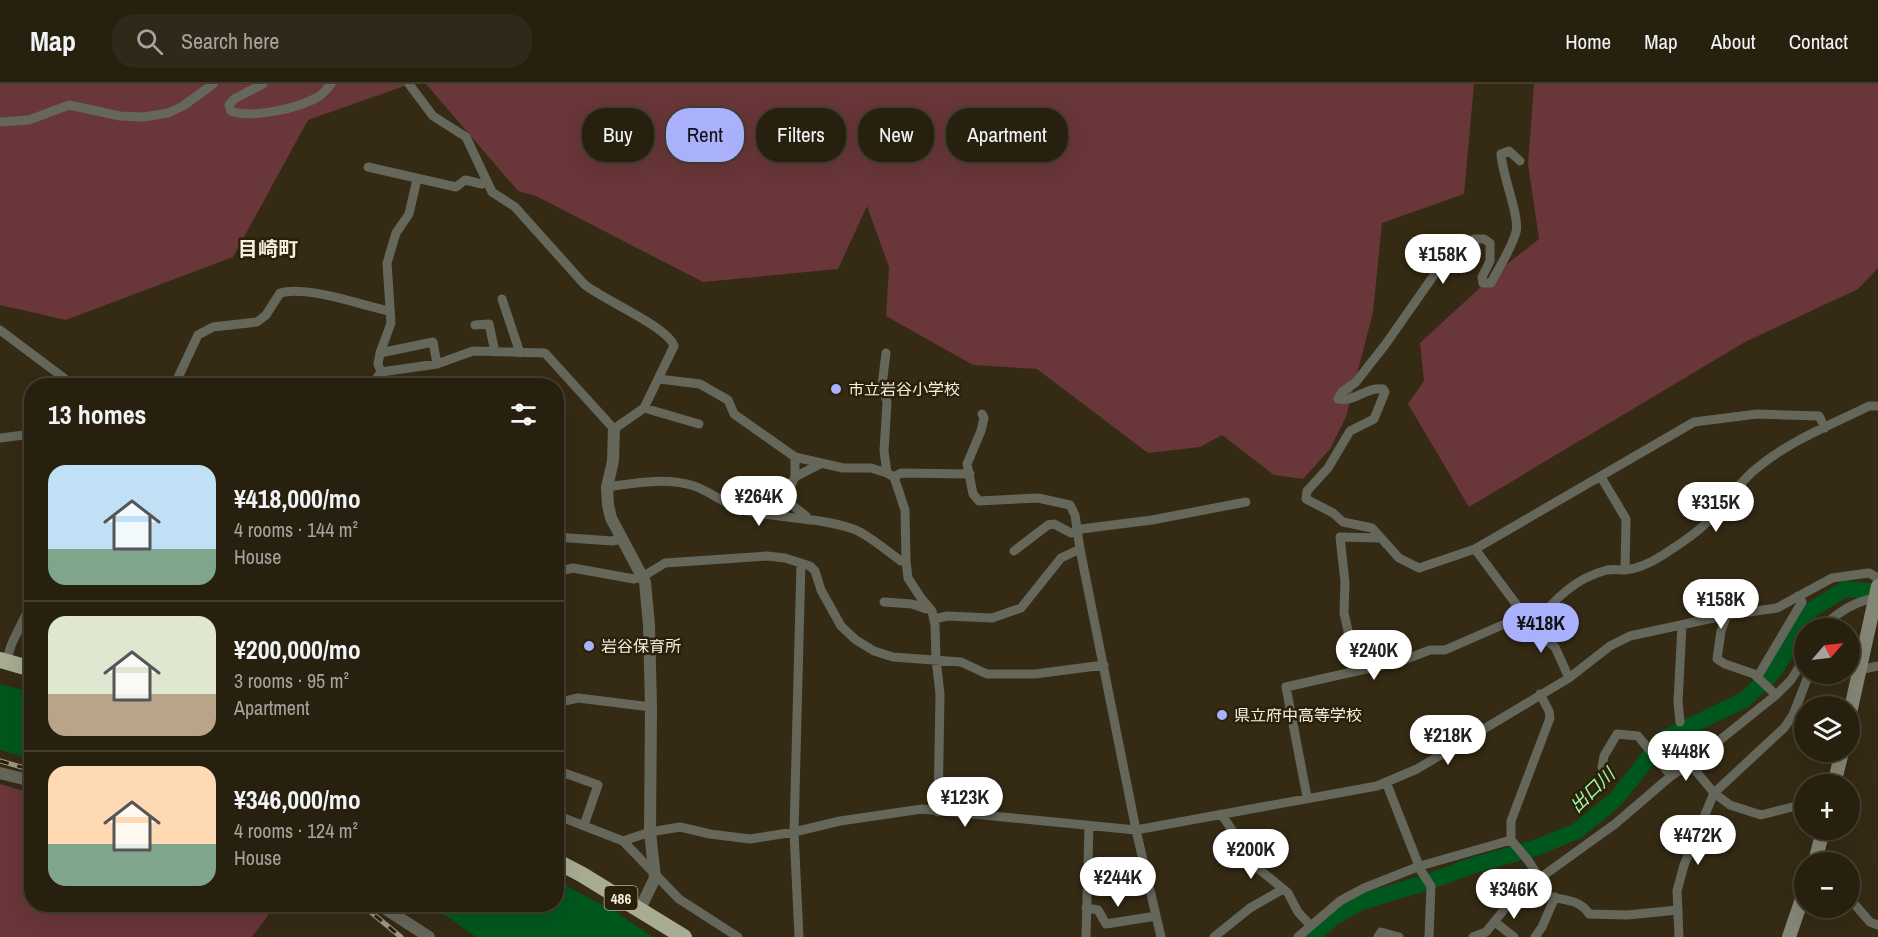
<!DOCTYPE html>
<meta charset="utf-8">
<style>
:root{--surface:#28200f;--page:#302818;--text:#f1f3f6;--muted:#a5a39e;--line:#443e2f;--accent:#a9b0fc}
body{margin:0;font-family:"Archivo Narrow","Noto Sans JP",sans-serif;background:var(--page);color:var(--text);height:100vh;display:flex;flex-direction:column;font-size:22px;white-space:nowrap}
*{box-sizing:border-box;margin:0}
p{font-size:20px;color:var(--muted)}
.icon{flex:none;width:33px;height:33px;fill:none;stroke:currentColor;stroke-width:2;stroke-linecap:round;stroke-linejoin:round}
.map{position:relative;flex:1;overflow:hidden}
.sheet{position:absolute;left:24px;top:294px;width:540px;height:534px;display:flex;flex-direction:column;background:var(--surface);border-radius:24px;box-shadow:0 6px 24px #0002,0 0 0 2px var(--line)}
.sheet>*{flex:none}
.top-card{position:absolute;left:582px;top:24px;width:570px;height:54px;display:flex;gap:12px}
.needle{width:39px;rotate:62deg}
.buttons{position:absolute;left:1794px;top:534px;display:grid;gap:12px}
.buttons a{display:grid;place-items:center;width:66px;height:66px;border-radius:50%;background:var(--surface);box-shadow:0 6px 24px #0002,0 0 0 2px var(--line);font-size:30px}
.price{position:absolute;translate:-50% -51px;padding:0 14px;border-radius:21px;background:#fff;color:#222;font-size:20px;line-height:39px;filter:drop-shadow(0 2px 3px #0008)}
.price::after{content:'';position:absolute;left:50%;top:36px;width:18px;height:14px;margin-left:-9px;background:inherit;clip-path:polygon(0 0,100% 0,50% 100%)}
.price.selected{background:var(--accent);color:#111}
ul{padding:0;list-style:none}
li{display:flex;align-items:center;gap:18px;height:150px;padding:0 24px}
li+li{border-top:2px solid var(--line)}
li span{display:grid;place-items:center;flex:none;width:168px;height:120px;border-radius:18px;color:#555}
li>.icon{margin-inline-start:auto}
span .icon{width:72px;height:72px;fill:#fffc;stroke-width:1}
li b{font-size:26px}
h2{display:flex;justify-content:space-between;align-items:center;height:72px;padding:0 24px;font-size:26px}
.chip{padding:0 21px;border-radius:24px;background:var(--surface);box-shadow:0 6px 24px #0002,0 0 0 2px var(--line);font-size:21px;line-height:54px}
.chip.selected{background:var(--accent);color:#111}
header{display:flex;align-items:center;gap:36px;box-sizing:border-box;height:84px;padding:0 30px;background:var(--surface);border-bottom:2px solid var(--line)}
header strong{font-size:28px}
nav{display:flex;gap:33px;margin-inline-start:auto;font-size:21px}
.search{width:420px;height:54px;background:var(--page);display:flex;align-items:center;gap:15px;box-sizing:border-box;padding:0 21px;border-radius:24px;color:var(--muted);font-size:22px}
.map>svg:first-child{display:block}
</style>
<header>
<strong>Map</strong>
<div class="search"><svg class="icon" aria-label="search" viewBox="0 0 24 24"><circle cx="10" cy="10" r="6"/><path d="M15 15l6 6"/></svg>Search here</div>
<nav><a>Home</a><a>Map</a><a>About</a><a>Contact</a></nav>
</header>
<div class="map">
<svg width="1878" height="853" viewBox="0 0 1878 853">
<rect width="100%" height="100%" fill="#352a14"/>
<path fill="#693639" d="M0,0h410l-102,36 -75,137 -167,63 -66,-15z
M426,0h1048l-10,110 -82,29 -9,89 -27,105 -16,32 -27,30 -29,-4 -52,-40 -22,12 -52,6 -111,-84 -64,-4 -87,-49 3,-49 -22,-61 -29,63 -135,13 -167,-86 -18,-5z
M1534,0h344v184l-20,21 -113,53 -276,165 -61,-103 16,-23 -4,-38 78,-72 41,-32 -11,-75z
M0,700l31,9 1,111h239l1,6 -20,27h-252z"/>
<path fill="#00571e" d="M0,600l31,8v67l-31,-9z
M557,797l59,31 37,25h-177l-46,-32 126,-1z"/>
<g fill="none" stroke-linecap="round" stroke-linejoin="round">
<path stroke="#00571e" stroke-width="16" d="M1311,853l23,-20 27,-15 73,-22 37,-14 64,-18 42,-17 39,-32 47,-60 81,-39 30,-28 37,-62 34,-21 33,3"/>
<path stroke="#65675b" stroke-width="9" d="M263,0l-29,15 -5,6 2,6c21,8 68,-3 87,-14 5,-3 9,-8 13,-13
M0,38l29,-2 40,-15 51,11 24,1 24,-4 15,-7 30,-22
M1520,77l-11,-10 -8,3c1,21 19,62 15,78 -5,18 -17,35 -25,51h-8l-1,-6 8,-16v-18l-6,-4h-10l-28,19 -61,87 -29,37 -14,10 -4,7c16,4 29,-13 45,-10l2,3 -11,27 -24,12 -22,37 -21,23 -1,8 27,14 10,9 29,6 27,30 20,10 56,-19 47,63 13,12 2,9 18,14 14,31
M368,83l88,20 9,-7 17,4 4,-4
M502,215l18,54
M475,241l14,-1 6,28
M0,246l64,48 -1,8
M380,269l53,-11 4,22
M886,269l-4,32 5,17 -3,49 3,22
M381,288l-3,-8 2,-11 11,-30 -4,-60 9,-30 13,-19 8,-35
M659,295l41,5 28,16 6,14 61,43 48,11h28l16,5 7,4 11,33 1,51 2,17 13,20 11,13 3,14 1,34 4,35 -2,118
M174,302l24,-51 15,-8 44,-5 9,-7 14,-22c26,-8 81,12 109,18
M371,302l10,-14 56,-8 36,-13 72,2 69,76 30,-21 30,-62c-7,-20 -71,-46 -90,-62l-69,-77 -23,-15 -26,-55 -33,-21 -24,-32
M644,324l55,16
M982,330l2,4 -3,13 -14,33 6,30 6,7 59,-3 32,7 5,10 5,34 56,281 25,107
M0,354l32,-4
M795,373v20l-11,22 22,17 3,4
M795,393l27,-14
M894,393l7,-4 69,1
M1601,393l25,42 -1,51
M607,403c28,-4 59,-10 87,-1 18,6 32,20 53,25 35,8 75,6 109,19 15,7 31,21 45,31h5
M556,453l56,4 10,-2
M1475,465l219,-127 63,-8 62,2 6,12
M1014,467l34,-26 6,-1 17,9 10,-4 71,-9 94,-18
M556,488l17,-4 61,11 8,-2 23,-14 102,-7 18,2 25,8 5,5 6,19 20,36 15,14 18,11 19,6 68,5 26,12h48l69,-9
M884,518l28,2 14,5 2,-2
M1727,531l-6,16 -4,28 8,5 29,10 22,21
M934,535l13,-3 45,2 29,-10 40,-50 19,-9
M1535,540c20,-25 40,-46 72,-54 6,-1 12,0 18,0 13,-1 27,-8 38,-15 15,-10 32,-20 44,-33 18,-17 31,-39 50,-54 32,-27 74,-43 112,-62h9
M1824,544c8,-13 36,-30 52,-29
M6,577l6,-18 20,-41
M1357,587l-13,-58 1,-31 -5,-45 39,1
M1850,588l28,-6
M1836,590l6,1 4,-1
M1758,592l44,-74 -4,-6
M556,619l22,-5 73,9
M1680,638l-2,-20 4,-77
M1690,680l24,29 16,12 31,10 43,-11
M556,686l42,15 -14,40
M1608,692l-6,-9 2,-11 13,-22 21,2 33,40
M1386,698l35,89 10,15 -2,51
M1307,713l-21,-110 115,-26 29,-11h15l71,-31 6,-7
M1221,730l38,55 29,24 10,19 12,13
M556,731l67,26 56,58 59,38
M623,757l27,-9 30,-5 30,7 40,5 44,-7 46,-11 82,-12 214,21 241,-44 40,-17 152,-91 41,-32 20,-10 97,-21 50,-7 55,-30 37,-5 9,5
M1539,793l-12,-18 -16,-19v-19l39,-103 -1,-7 -9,-17
M1530,800c3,3 7,7 11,9 15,9 38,3 48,21l38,1 51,-5
M1850,815l20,23 8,3
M1086,824l12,2 8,14 50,-8
M1495,838l19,15
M799,853l-5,-105 7,-269
M1086,853l3,-111
M1214,853l36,-29 33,-19
M1298,853l42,-36 24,-13 56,-22 91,-26
M1378,853l3,-5 18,5
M1473,853l13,-5 29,-36 100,-72 56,-48 19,-12 86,-69 15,-15 13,-21
M1535,853l7,-10 13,-30
M1679,853l-2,-46 7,-26 30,-72 70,-65 9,-13 16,-41"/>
<path stroke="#65675b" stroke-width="12" d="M614,345l-1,32 -6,26 1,18 3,13 34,64 4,43 2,82 -1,125 5,46 -15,31
M0,689l32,8
M378,820l51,33"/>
<path stroke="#848775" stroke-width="14" d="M1850,629l28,-127
M1834,700l8,-32
M1815,778l8,-32
M1789,853l15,-44"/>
<path stroke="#a8ac92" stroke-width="16" d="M0,576l32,9
M556,777l25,13 103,63"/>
<g stroke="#a09786" stroke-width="5">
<path id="rail" d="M0,677l32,9
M361,820l40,33"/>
</g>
<use href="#rail" stroke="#2b200a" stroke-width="3" stroke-dasharray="9" stroke-linecap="butt"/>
</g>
<g fill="#a9b0fc" stroke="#2b200a" stroke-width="2">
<circle cx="836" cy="305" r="6"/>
<circle cx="589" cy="562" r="6"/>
<circle cx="1222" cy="631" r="6"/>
</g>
<g text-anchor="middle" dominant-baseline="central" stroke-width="5" stroke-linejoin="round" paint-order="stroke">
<rect fill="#2b200a" stroke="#b9b0a0" stroke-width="1.5" x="604.5" y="802" width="33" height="24" rx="4.5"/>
<g font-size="15" font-weight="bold" fill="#f6eee1">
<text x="621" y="814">486</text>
</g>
<g font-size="16" fill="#f6eee1" stroke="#2b200a" text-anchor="start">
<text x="848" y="305">市立岩谷小学校</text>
<text x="601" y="562">岩谷保育所</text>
<text x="1234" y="631">県立府中高等学校</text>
</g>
<g font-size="18" font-style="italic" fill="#9effac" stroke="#2b200a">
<text transform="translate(1592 706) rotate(-44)">出口川</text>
</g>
<g font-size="20" font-weight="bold" fill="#f6eee1" stroke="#2b200a">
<text x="268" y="164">目崎町</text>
</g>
</g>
</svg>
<div class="buttons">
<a><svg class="needle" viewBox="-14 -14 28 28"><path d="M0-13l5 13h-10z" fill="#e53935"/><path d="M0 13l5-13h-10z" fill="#a5a39e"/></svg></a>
<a><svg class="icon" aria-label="layers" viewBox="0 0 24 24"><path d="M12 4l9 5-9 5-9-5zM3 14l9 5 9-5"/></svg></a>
<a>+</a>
<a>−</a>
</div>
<b class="price" style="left:1443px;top:201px">¥158K</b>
<b class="price" style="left:759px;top:443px">¥264K</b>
<b class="price" style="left:1716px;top:449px">¥315K</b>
<b class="price" style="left:1721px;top:546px">¥158K</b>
<b class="price selected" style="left:1541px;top:570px">¥418K</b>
<b class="price" style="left:1374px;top:597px">¥240K</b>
<b class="price" style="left:1448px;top:682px">¥218K</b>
<b class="price" style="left:1686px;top:698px">¥448K</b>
<b class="price" style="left:965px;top:744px">¥123K</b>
<b class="price" style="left:1698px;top:782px">¥472K</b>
<b class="price" style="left:1251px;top:796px">¥200K</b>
<b class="price" style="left:1118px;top:824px">¥244K</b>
<b class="price" style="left:1514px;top:836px">¥346K</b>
<div class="top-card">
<a class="chip">Buy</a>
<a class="chip selected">Rent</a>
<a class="chip">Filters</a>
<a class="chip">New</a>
<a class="chip">Apartment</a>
</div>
<section class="sheet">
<h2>13 homes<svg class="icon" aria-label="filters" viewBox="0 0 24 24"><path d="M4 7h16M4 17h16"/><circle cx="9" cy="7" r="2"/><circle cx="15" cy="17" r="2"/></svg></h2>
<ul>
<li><span style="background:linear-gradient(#bfe0f5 70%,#7fa58c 0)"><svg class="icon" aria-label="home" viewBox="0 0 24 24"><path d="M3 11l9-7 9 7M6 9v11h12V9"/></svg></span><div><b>¥418,000/mo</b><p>4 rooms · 144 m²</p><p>House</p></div></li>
<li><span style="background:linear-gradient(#dfe7d0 65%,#b9a48a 0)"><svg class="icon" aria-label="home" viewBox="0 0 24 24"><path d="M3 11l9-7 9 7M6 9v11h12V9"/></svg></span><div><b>¥200,000/mo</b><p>3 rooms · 95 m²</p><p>Apartment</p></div></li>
<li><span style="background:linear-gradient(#ffd9b3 65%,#7fa58c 0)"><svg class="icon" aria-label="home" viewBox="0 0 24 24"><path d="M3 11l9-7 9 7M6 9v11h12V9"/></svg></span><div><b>¥346,000/mo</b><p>4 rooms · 124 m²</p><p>House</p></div></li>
</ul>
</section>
</div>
